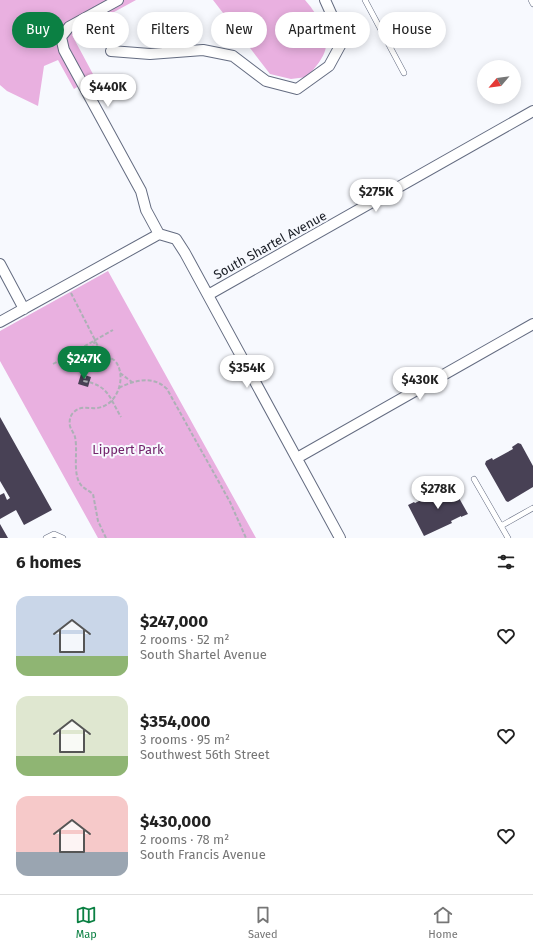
<!DOCTYPE html>
<meta charset="utf-8">
<style>
:root{--surface:#fff;--page:#f6f6f6;--text:#222;--muted:#767676;--line:#e0e0e0;--accent:#0b8043}
body{margin:0;font-family:"Fira Sans",sans-serif;background:var(--page);color:var(--text);height:100vh;display:flex;flex-direction:column;font-size:15px;white-space:nowrap}
*{box-sizing:border-box;margin:0}
p{font-size:13px;color:var(--muted)}
.icon{flex:none;width:22px;height:22px;fill:none;stroke:currentColor;stroke-width:2;stroke-linecap:round;stroke-linejoin:round}
.map{position:relative;height:538px;overflow:hidden}
.sheet{display:flex;flex-direction:column;background:var(--surface);flex:1}
.sheet>*{flex:none}
.guide{position:absolute;left:12px;top:12px;width:509px;height:36px;display:flex;gap:8px}
.needle{width:26px;rotate:241deg}
.controls{position:absolute;left:477px;top:60px;display:grid;gap:8px}
.controls a{display:grid;place-items:center;width:44px;height:44px;border-radius:50%;background:var(--surface);box-shadow:0 2px 10px #0003;font-size:20px}
.price{position:absolute;translate:-50% -34px;padding:0 9px;border-radius:14px;background:#fff;color:#222;font-size:13px;line-height:26px;filter:drop-shadow(0 1px 2px #0008)}
.price::after{content:'';position:absolute;left:50%;top:24px;width:12px;height:9px;margin-left:-6px;background:inherit;clip-path:polygon(0 0,100% 0,50% 100%)}
.price.selected{background:var(--accent);color:#fff}
ul{padding:0;list-style:none}
li{display:flex;align-items:center;gap:12px;height:100px;padding:0 16px}
li span{display:grid;place-items:center;flex:none;width:112px;height:80px;border-radius:12px;color:#555}
li>.icon{margin-inline-start:auto}
span .icon{width:48px;height:48px;fill:#fffc;stroke-width:1}
li b{font-size:17px}
h2{display:flex;justify-content:space-between;align-items:center;height:48px;padding:0 16px;font-size:17px}
.pill{padding:0 14px;border-radius:18px;background:var(--surface);box-shadow:0 2px 10px #0003;font-size:14px;line-height:36px}
.pill.selected{background:var(--accent);color:#fff}
.tab-bar{display:flex;justify-content:space-around;align-items:center;height:56px;border-top:1px solid var(--line);background:var(--surface);font-size:11px;color:var(--muted)}
.tab-bar a{display:grid;justify-items:center;gap:2px}
.tab-bar .selected{color:var(--accent)}
.map>svg:first-child{display:block}
</style>
<div class="map">
<svg width="533" height="538" viewBox="0 0 533 538">
<rect width="100%" height="100%" fill="#f7f9fe"/>
<path fill="#e9b0e0" d="M0,0h136l-64,35 22,41 -20,13 -16,-29 -14,6 -6,40 -31,-15 -7,-6z
M213,0h92c10,11 21,29 21,45 0,11 -12,24 -19,32l-16,2 -21,-5z
M108,271l148,267h-158l-98,-177v-30z"/>
<path fill="#484155" d="M81,374l10,3 -3,10 -10,-3z
M0,417l52,93 -28,15 -8,-15 -16,9v-24l4,-2 3,7 3,-2 -10,-17z
M518,443l3,1 12,22v21l-25,15 -2,-1 -21,-37 1,-3 6,-3 1,2 20,-11 -1,-2z
M450,482l18,32 -7,3v-1l-10,5 1,2 -28,13 -16,-31 6,-3 1,1 10,-5 -1,-2 21,-9 -1,-2z
M0,524l8,14h-8z"/>
<g fill="none" stroke-linecap="round" stroke-linejoin="round">
<g stroke="#646c81" stroke-width="6">
<path id="service" d="M365,0l39,73
M531,0l2,4
M474,479l34,59
M501,526l32,-18
M46,538l8,-4 9,4"/>
</g>
<g stroke="#646c81" stroke-width="12">
<path id="minor" d="M118,0l-49,27 -8,10 3,13 77,141 5,19 13,24
M111,51l39,3 53,-4 30,6 33,25 31,8 32,-23 12,-22 -7,-24 -9,-20
M159,234l17,5 9,14 155,285
M0,264l24,45
M208,295l325,-184
M0,322l159,-88
M297,458l236,-134"/>
</g>
<path stroke="#adb0b6" stroke-width="2" stroke-dasharray="4 2" stroke-linecap="butt" d="M71,293l24,47
M53,364l60,-34
M120,373l12,9
M119,388c15,-8 34,-13 48,1l63,113 16,36
M106,538l-8,-17 -5,-27c-5,-4 -11,-6 -14,-12 -6,-13 -1,-31 -4,-45 -1,-4 -4,-7 -5,-11 -1,-5 0,-11 4,-14 7,-7 15,-3 23,-4 20,-2 30,-30 19,-46 -4,-5 -10,-5 -15,-9l-6,-13 -11,41c25,5 25,16 37,36"/>
<use href="#service" stroke="#fff" stroke-width="5"/>
<use href="#minor" stroke="#fff" stroke-width="10"/>
</g>
<g text-anchor="middle" dominant-baseline="central" stroke-width="4" stroke-linejoin="round" paint-order="stroke">
<g font-size="13" fill="#1c2028" stroke="#f7f9fe">
<text transform="translate(270 245) rotate(-29)">South Shartel Avenue</text>
</g>
<g font-size="13" fill="#73246c" stroke="#f7f9fe">
<text x="128" y="449">Lippert Park</text>
</g>
</g>
</svg>
<div class="controls">
<a><svg class="needle" viewBox="-14 -14 28 28"><path d="M0-13l5 13h-10z" fill="#e53935"/><path d="M0 13l5-13h-10z" fill="#767676"/></svg></a>
</div>
<b class="price" style="left:108px;top:108px">$440K</b>
<b class="price" style="left:376px;top:213px">$275K</b>
<b class="price selected" style="left:84px;top:380px">$247K</b>
<b class="price" style="left:247px;top:389px">$354K</b>
<b class="price" style="left:420px;top:401px">$430K</b>
<b class="price" style="left:438px;top:510px">$278K</b>
<div class="guide">
<a class="pill selected">Buy</a>
<a class="pill">Rent</a>
<a class="pill">Filters</a>
<a class="pill">New</a>
<a class="pill">Apartment</a>
<a class="pill">House</a>
</div>
</div>
<section class="sheet">
<h2>6 homes<svg class="icon" aria-label="filters" viewBox="0 0 24 24"><path d="M4 7h16M4 17h16"/><circle cx="9" cy="7" r="2"/><circle cx="15" cy="17" r="2"/></svg></h2>
<ul>
<li><span style="background:linear-gradient(#c9d6e8 75%,#8fb573 0)"><svg class="icon" aria-label="home" viewBox="0 0 24 24"><path d="M3 11l9-7 9 7M6 9v11h12V9"/></svg></span><div><b>$247,000</b><p>2 rooms · 52 m²</p><p>South Shartel Avenue</p></div><svg class="icon" aria-label="heart" viewBox="0 0 24 24"><path d="M12 20l-8-8c-3-5 5-10 8-4 3-6 11-1 8 4z"/></svg></li>
<li><span style="background:linear-gradient(#dfe7d0 75%,#8fb573 0)"><svg class="icon" aria-label="home" viewBox="0 0 24 24"><path d="M3 11l9-7 9 7M6 9v11h12V9"/></svg></span><div><b>$354,000</b><p>3 rooms · 95 m²</p><p>Southwest 56th Street</p></div><svg class="icon" aria-label="heart" viewBox="0 0 24 24"><path d="M12 20l-8-8c-3-5 5-10 8-4 3-6 11-1 8 4z"/></svg></li>
<li><span style="background:linear-gradient(#f6c9c9 70%,#9aa5b1 0)"><svg class="icon" aria-label="home" viewBox="0 0 24 24"><path d="M3 11l9-7 9 7M6 9v11h12V9"/></svg></span><div><b>$430,000</b><p>2 rooms · 78 m²</p><p>South Francis Avenue</p></div><svg class="icon" aria-label="heart" viewBox="0 0 24 24"><path d="M12 20l-8-8c-3-5 5-10 8-4 3-6 11-1 8 4z"/></svg></li>
</ul>
</section>
<nav class="tab-bar">
<a class="selected"><svg class="icon" aria-label="map" viewBox="0 0 24 24"><path d="M3 6l6-2 6 2 6-2v14l-6 2-6-2-6 2zM9 4v14M15 6v14"/></svg>Map</a>
<a><svg class="icon" aria-label="saved" viewBox="0 0 24 24"><path d="M7 4h10v16l-5-4-5 4z"/></svg>Saved</a>
<a><svg class="icon" aria-label="home" viewBox="0 0 24 24"><path d="M3 11l9-7 9 7M6 9v11h12V9"/></svg>Home</a>
</nav>
